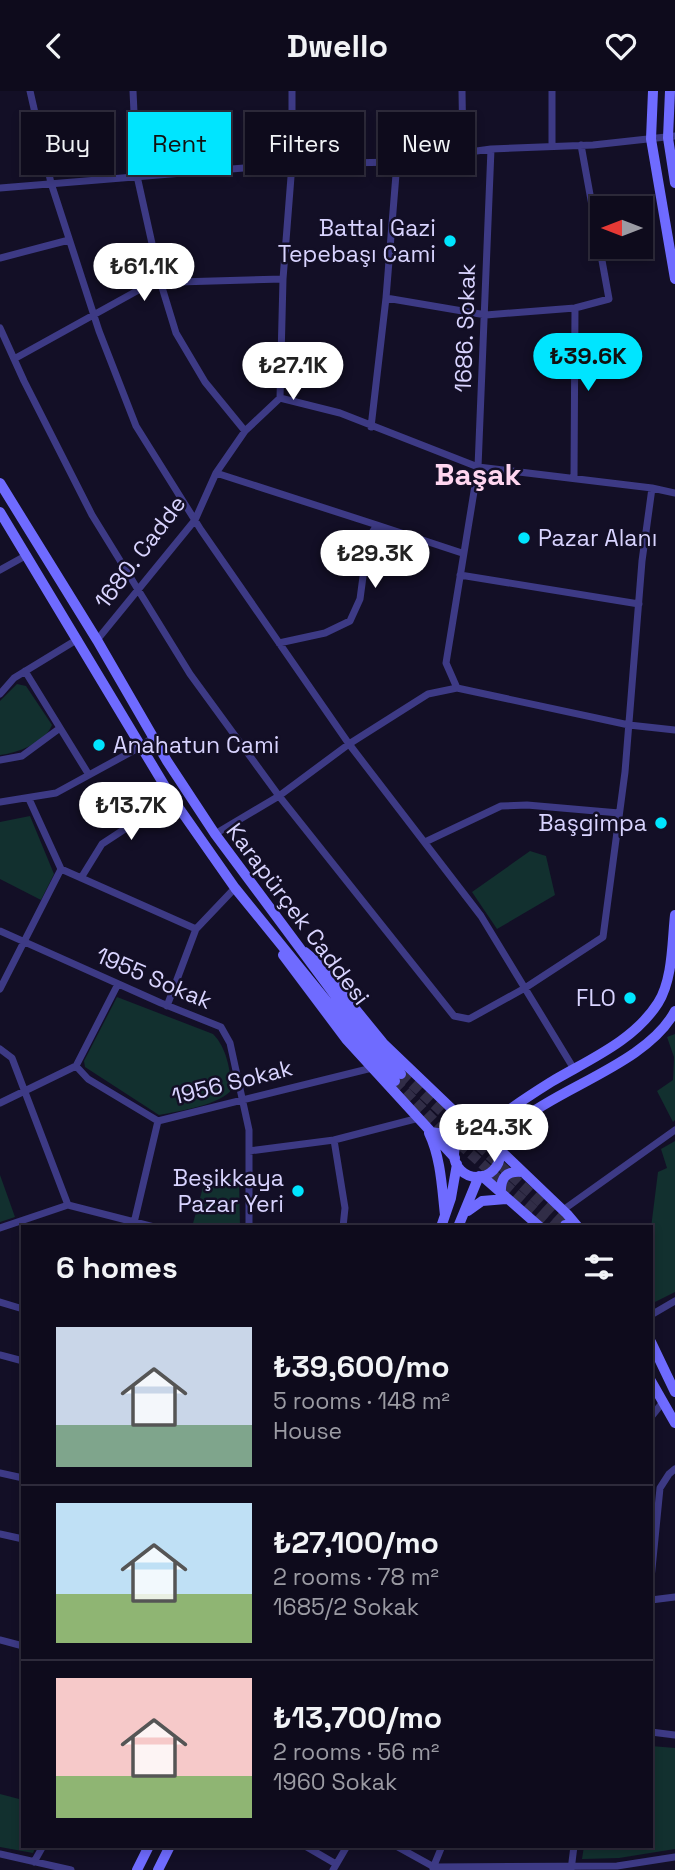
<!DOCTYPE html>
<meta charset="utf-8">
<style>
:root{--surface:#0e0b1c;--page:#171425;--text:#f1f3f6;--muted:#9b9ba3;--line:#2e2b3b;--accent:#00e5ff}
body{margin:0;font-family:"Space Grotesk",sans-serif;background:var(--page);color:var(--text);height:100vh;display:flex;flex-direction:column;font-size:26px;white-space:nowrap}
*{box-sizing:border-box;margin:0}
p{font-size:23px;color:var(--muted)}
.icon{flex:none;width:38px;height:38px;fill:none;stroke:currentColor;stroke-width:2;stroke-linecap:round;stroke-linejoin:round}
.map{position:relative;flex:1;overflow:hidden}
.drawer{position:absolute;left:21px;top:1134px;width:632px;height:623px;display:flex;flex-direction:column;background:var(--surface);border-radius:0px;box-shadow:0 4px 10px #0003,0 0 0 2px var(--line)}
.drawer>*{flex:none}
.top-card{position:absolute;left:21px;top:21px;width:634px;height:63px;display:flex;gap:14px}
.needle{width:46px;rotate:270deg}
.tools{position:absolute;left:590px;top:105px;display:grid;gap:14px}
.tools a{display:grid;place-items:center;width:63px;height:63px;border-radius:0px;background:var(--surface);box-shadow:0 4px 10px #0003,0 0 0 2px var(--line);font-size:35px}
.price{position:absolute;translate:-50% -60px;padding:0 16px;border-radius:24px;background:#fff;color:#222;font-size:23px;line-height:46px;filter:drop-shadow(0 2px 4px #0008)}
.price::after{content:'';position:absolute;left:50%;top:42px;width:21px;height:16px;margin-left:-10px;background:inherit;clip-path:polygon(0 0,100% 0,50% 100%)}
.price.current{background:var(--accent);color:#111}
ul{padding:0;list-style:none}
li{display:flex;align-items:center;gap:21px;height:175px;padding:0 35px}
li+li{border-top:2px solid var(--line)}
li span{display:grid;place-items:center;flex:none;width:196px;height:140px;border-radius:0px;color:#555}
li>.icon{margin-inline-start:auto}
span .icon{width:84px;height:84px;fill:#fffc;stroke-width:1}
li b{font-size:30px}
h2{display:flex;justify-content:space-between;align-items:center;height:84px;padding:0 35px;font-size:30px}
.tag{padding:0 24px;border-radius:0px;background:var(--surface);box-shadow:0 4px 10px #0003,0 0 0 2px var(--line);font-size:24px;line-height:63px}
.tag.current{background:var(--accent);color:#111}
header{display:flex;justify-content:space-between;align-items:center;height:91px;padding:0 35px;background:var(--surface);font-size:32px;font-weight:700}
.map>svg:first-child{display:block}
</style>
<header><svg class="icon" aria-label="back" viewBox="0 0 24 24"><path d="M15 5l-7 7 7 7"/></svg>Dwello<svg class="icon" aria-label="heart" viewBox="0 0 24 24"><path d="M12 20l-8-8c-3-5 5-10 8-4 3-6 11-1 8 4z"/></svg></header>
<div class="map">
<svg width="675" height="1779" viewBox="0 0 675 1779">
<rect width="100%" height="100%" fill="#130f26"/>
<path fill="#12302f" d="M17,593l9,2 26,39c-7,18 -35,28 -52,30v-54z
M30,725l24,58 -13,26 -41,-21v-57z
M530,760l16,5 9,39 -58,34 -25,-37z
M117,906l96,37c14,14 17,36 19,55 -11,16 -53,22 -73,26l-74,-48 -1,-6z
M675,943v86l-2,2 -16,-31 16,-11 1,-23 -7,-20z
M675,1050v151l-24,12v-76l7,-56 9,-4 -6,-19z
M0,1084l15,42 -15,5z
M239,1087l1,49h-48l13,-47z
M651,1655l24,2v101l-56,9 -37,1 2,-13h67z
M0,1703l23,6v46h13l-3,7 -33,-6z"/>
<g fill="none" stroke-linecap="round" stroke-linejoin="round">
<path stroke="#312d47" stroke-width="10" stroke-dasharray="10 5" stroke-linecap="butt" d="M401,983l164,151
M395,990l42,43 116,103"/>
<path stroke="#3d3a85" stroke-width="7" d="M30,0l21,92 48,148 37,95 65,104 148,214 132,172 93,153
M133,0l4,85 24,108 15,49 29,49 40,49
M462,0l1,62
M552,0v55
M491,58l-13,318 -32,196 11,25 172,37 46,5
M0,97l292,-24 105,-2 94,-13 102,-4 82,-9
M0,167l69,-18
M386,207l100,17 89,-7 34,-9 -28,-154
M0,237l24,53 68,134 98,159 89,122 175,220 15,3 56,-31 78,-51 22,-165 17,-211 10,-73
M14,268l130,-72 34,-5 105,-3
M280,307l60,15 138,54 174,21 23,5
M371,336l15,-129 11,-136
M216,382l161,52
M574,387l1,-170
M0,479l27,-15
M460,484l179,29
M97,549l98,-120 21,-47 29,-42 35,-33 3,-119 9,-115v-73
M279,552l46,-10 25,-12 10,-22 8,-60 9,-14 85,28
M25,580l64,104
M0,603l14,-16 64,-39
M0,669l22,-4 38,-28
M29,708l32,70
M0,711l56,-9 86,-47 11,-9
M215,743l64,-38 70,-52 79,-50 29,-6
M425,751l76,-36 26,-1 92,8
M61,778l135,60
M81,787l21,-34 70,-46
M0,840l161,72 60,24 9,16 19,87v97
M0,898l61,-120
M167,915l29,-77 39,-41
M0,958l12,9 56,147
M76,975l12,13 70,42 214,-53
M0,1012l76,-37 42,-82
M334,1049l11,68 -2,19
M249,1060l85,-11 85,-22
M563,1119l112,-80
M133,1136l25,-106
M0,1137l68,-23 86,22
M0,1211l23,7
M651,1224l24,-14
M0,1264l23,6
M651,1326l12,-15
M0,1382l23,5
M0,1443l23,5
M651,1488l9,-91 9,-14 6,-5
M651,1509l24,-3
M0,1549l23,6
M651,1641l24,3
M305,1755l31,18
M396,1755l38,21 183,-1 58,-9
M0,1763l71,16
M34,1771l9,-16
M433,1777l9,-22
M333,1779l14,-24
M571,1779l3,-24"/>
<path stroke="#6f6bff" stroke-width="10" d="M653,0l-2,48 24,140
M670,0l-2,47 7,45
M0,392l97,157 70,121 48,73 142,191 44,49
M0,421l172,286 63,90 120,148 40,45
M305,861l12,10 66,81 92,88
M283,864l63,84 109,119
M481,1040c22,-18 46,-34 70,-49 37,-22 83,-41 107,-79 15,-24 14,-61 17,-88
M454 1063a23 23 0 1 1 46 0a23 23 0 1 1-46 0Z
M432,1041c15,4 25,-5 25,-20
M429,1042c12,25 13,56 16,82
M497,1051c8,-7 16,-16 24,-22 43,-34 128,-59 154,-109
M500,1059l67,64 11,13
M482,1085l58,51
M501,1103c-1,-16 5,-24 22,-22
M468,1120l14,-10 24,-2
M565,1134l1,2
M441,1136l10,-29 6,-34
M458,1136l21,-51
M651,1251l24,50
M651,1290l24,42
M137,1779l12,-24
M158,1779l12,-24"/>
</g>
<g fill="#00e5ff" stroke="#130f26" stroke-width="2.5">
<circle cx="450" cy="150" r="7"/>
<circle cx="524" cy="447" r="7"/>
<circle cx="99" cy="654" r="7"/>
<circle cx="661" cy="732" r="7"/>
<circle cx="630" cy="907" r="7"/>
<circle cx="298" cy="1100" r="7"/>
</g>
<g text-anchor="middle" dominant-baseline="central" stroke-width="5" stroke-linejoin="round" paint-order="stroke">
<g font-size="23" fill="#d9d4ff" stroke="#130f26" text-anchor="end">
<text x="436" y="137">Battal Gazi<tspan x="436" dy="26">Tepebaşı Cami</tspan></text>
<text x="538" y="447" text-anchor="start">Pazar Alanı</text>
<text x="113" y="654" text-anchor="start">Anahatun Cami</text>
<text x="647" y="732">Başgimpa</text>
<text x="616" y="907">FLO</text>
<text x="284" y="1087">Beşikkaya<tspan x="284" dy="26">Pazar Yeri</tspan></text>
</g>
<g font-size="23" fill="#d9d4ff" stroke="#130f26">
<text transform="translate(465 237) rotate(-88)">1686. Sokak</text>
<text transform="translate(140 461) rotate(-53)">1680. Cadde</text>
<text transform="translate(298 823) rotate(53)">Karapürçek Caddesi</text>
<text transform="translate(154 887) rotate(23)">1955 Sokak</text>
<text transform="translate(232 991) rotate(-14)">1956 Sokak</text>
</g>
<g font-size="30" font-weight="bold" fill="#ffd6f0" stroke="#130f26">
<text x="478" y="383">Başak</text>
</g>
</g>
</svg>
<div class="tools">
<a><svg class="needle" viewBox="-14 -14 28 28"><path d="M0-13l5 13h-10z" fill="#e53935"/><path d="M0 13l5-13h-10z" fill="#9b9ba3"/></svg></a>
</div>
<b class="price" style="left:144px;top:212px">₺61.1K</b>
<b class="price current" style="left:588px;top:302px">₺39.6K</b>
<b class="price" style="left:293px;top:311px">₺27.1K</b>
<b class="price" style="left:375px;top:499px">₺29.3K</b>
<b class="price" style="left:131px;top:751px">₺13.7K</b>
<b class="price" style="left:494px;top:1073px">₺24.3K</b>
<div class="top-card">
<a class="tag">Buy</a>
<a class="tag current">Rent</a>
<a class="tag">Filters</a>
<a class="tag">New</a>
</div>
<section class="drawer">
<h2>6 homes<svg class="icon" aria-label="filters" viewBox="0 0 24 24"><path d="M4 7h16M4 17h16"/><circle cx="9" cy="7" r="2"/><circle cx="15" cy="17" r="2"/></svg></h2>
<ul>
<li><span style="background:linear-gradient(#c9d6e8 70%,#7fa58c 0)"><svg class="icon" aria-label="home" viewBox="0 0 24 24"><path d="M3 11l9-7 9 7M6 9v11h12V9"/></svg></span><div><b>₺39,600/mo</b><p>5 rooms · 148 m²</p><p>House</p></div></li>
<li><span style="background:linear-gradient(#bfe0f5 65%,#8fb573 0)"><svg class="icon" aria-label="home" viewBox="0 0 24 24"><path d="M3 11l9-7 9 7M6 9v11h12V9"/></svg></span><div><b>₺27,100/mo</b><p>2 rooms · 78 m²</p><p>1685/2 Sokak</p></div></li>
<li><span style="background:linear-gradient(#f6c9c9 70%,#8fb573 0)"><svg class="icon" aria-label="home" viewBox="0 0 24 24"><path d="M3 11l9-7 9 7M6 9v11h12V9"/></svg></span><div><b>₺13,700/mo</b><p>2 rooms · 56 m²</p><p>1960 Sokak</p></div></li>
</ul>
</section>
</div>
